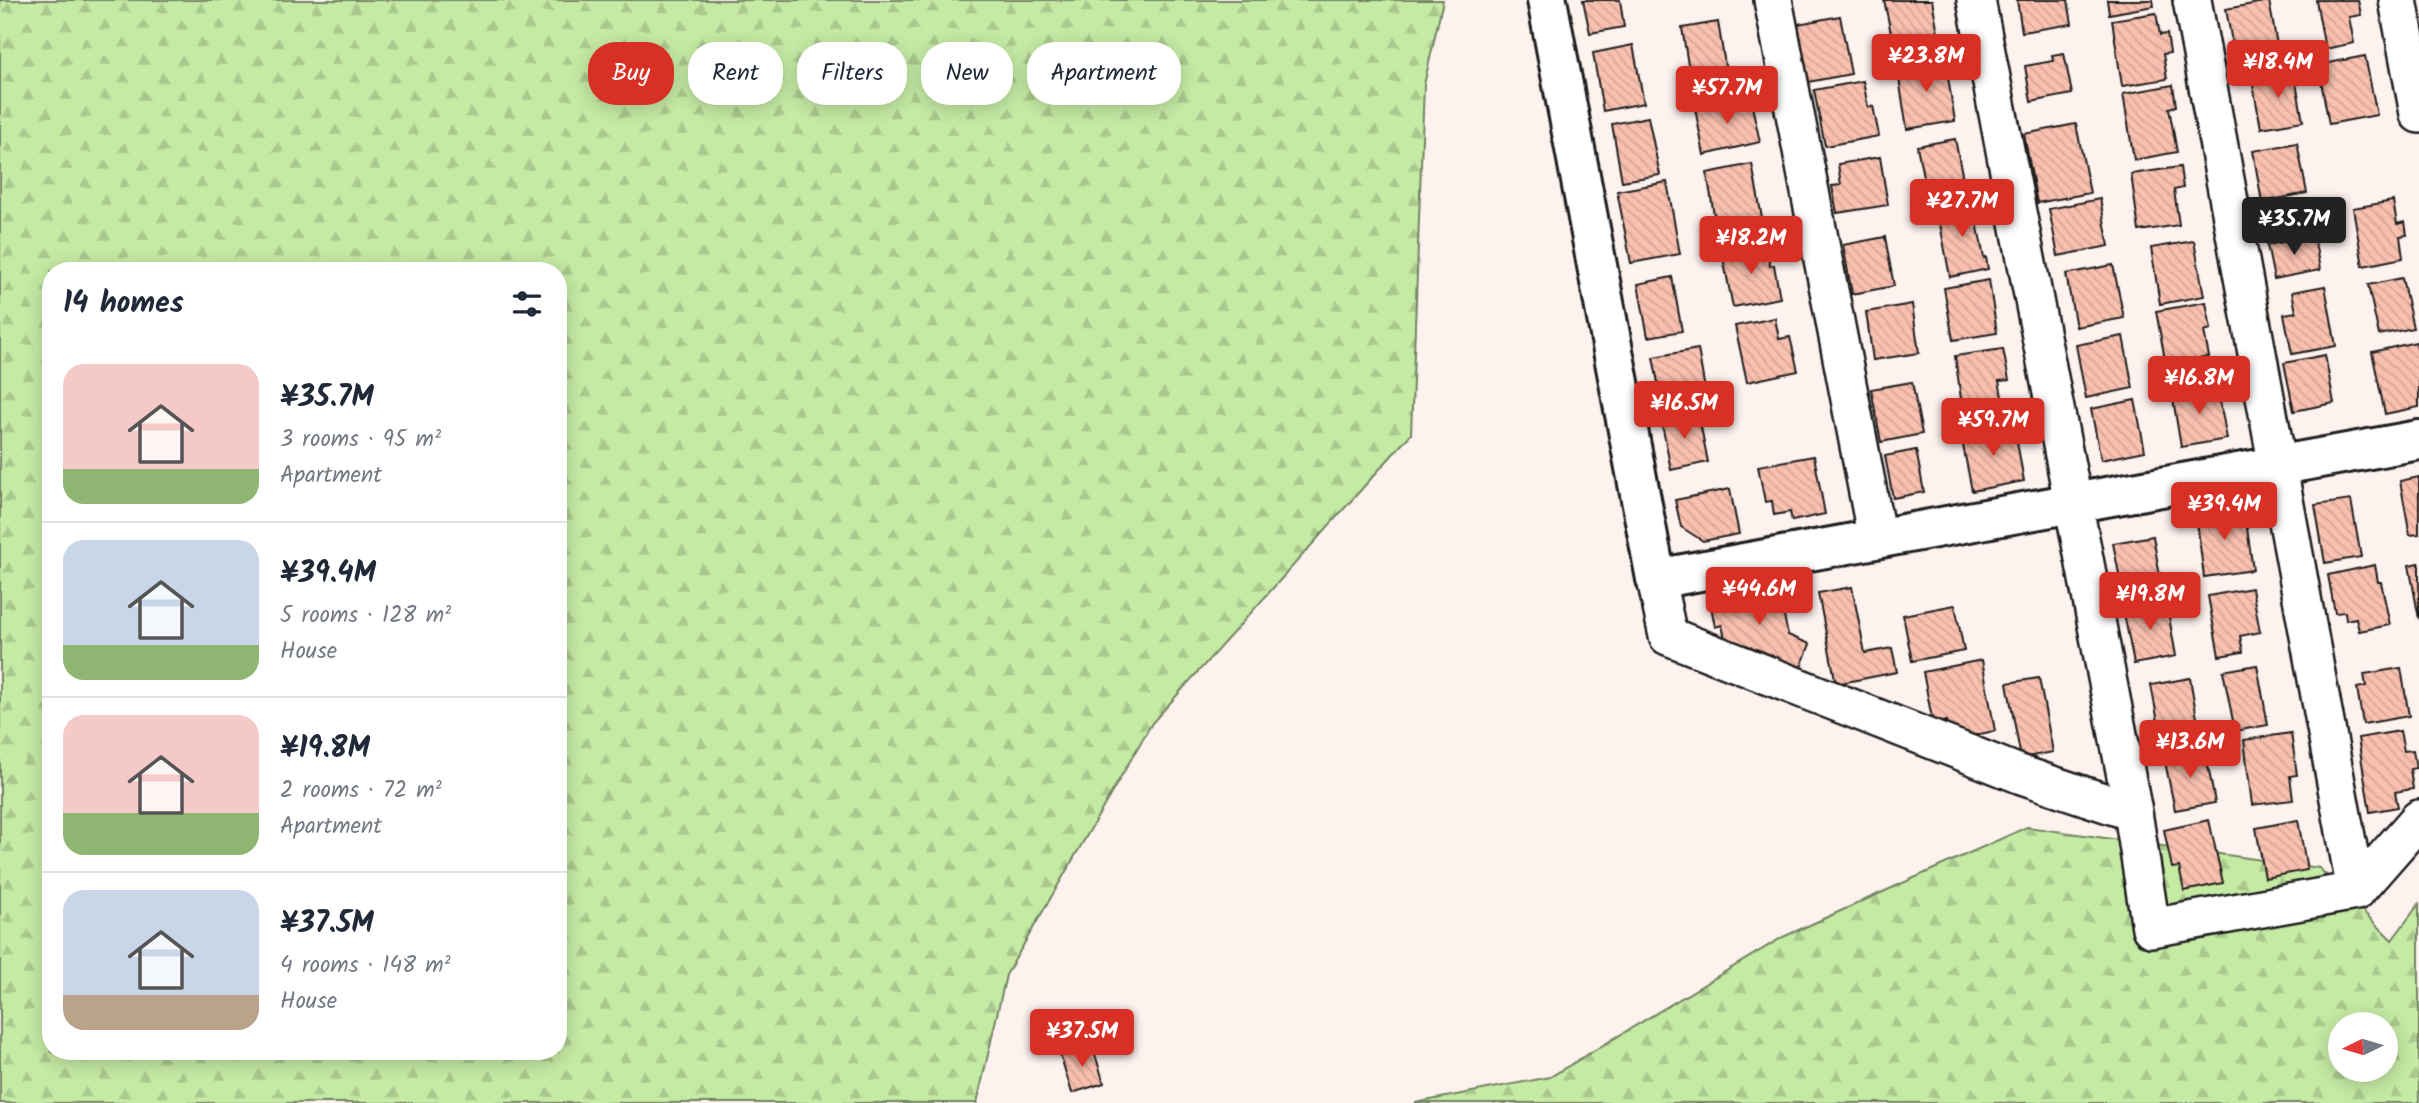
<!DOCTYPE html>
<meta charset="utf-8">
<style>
:root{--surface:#fff;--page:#f2f2f3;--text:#1f2937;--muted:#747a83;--line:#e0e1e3;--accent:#d93025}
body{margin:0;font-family:Kalam,sans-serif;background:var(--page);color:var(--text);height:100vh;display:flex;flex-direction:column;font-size:26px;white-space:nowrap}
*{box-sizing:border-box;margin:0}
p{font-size:23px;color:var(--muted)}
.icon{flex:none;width:38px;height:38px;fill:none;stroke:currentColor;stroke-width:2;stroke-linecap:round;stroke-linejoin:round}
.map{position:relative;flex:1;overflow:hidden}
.sheet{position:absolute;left:42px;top:262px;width:525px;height:798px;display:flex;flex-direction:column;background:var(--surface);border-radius:28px;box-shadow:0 4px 18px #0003}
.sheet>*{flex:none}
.banner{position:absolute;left:588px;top:42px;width:665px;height:63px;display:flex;gap:14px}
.needle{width:46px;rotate:265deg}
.controls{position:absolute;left:2328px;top:1012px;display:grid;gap:14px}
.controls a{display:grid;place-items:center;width:70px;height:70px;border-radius:50%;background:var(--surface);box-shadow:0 4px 18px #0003;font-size:35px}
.price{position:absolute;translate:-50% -60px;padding:0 16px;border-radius:7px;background:var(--accent);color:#fff;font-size:23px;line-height:46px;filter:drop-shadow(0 2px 4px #0008)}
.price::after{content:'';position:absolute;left:50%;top:42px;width:21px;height:16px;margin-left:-10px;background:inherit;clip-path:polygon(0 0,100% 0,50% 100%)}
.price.on{background:#222;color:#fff}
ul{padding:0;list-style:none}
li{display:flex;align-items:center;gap:21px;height:175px;padding:0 21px}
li+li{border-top:2px solid var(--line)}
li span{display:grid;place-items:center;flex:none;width:196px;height:140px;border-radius:21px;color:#555}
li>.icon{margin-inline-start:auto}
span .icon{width:84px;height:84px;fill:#fffc;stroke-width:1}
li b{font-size:30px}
h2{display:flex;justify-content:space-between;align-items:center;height:84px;padding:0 21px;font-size:30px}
.pill{padding:0 24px;border-radius:28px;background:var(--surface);box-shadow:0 4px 18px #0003;font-size:24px;line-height:63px}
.pill.on{background:var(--accent);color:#fff}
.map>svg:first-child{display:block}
</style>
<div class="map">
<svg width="2419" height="1103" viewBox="0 0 2419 1103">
<defs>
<pattern id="forest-firs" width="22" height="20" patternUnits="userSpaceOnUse" patternTransform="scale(1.75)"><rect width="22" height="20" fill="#c5eaa4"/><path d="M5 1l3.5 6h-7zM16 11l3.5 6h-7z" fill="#a9c88d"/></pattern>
<pattern id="building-back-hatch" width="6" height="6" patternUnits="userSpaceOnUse" patternTransform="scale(1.75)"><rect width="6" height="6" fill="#f9c0af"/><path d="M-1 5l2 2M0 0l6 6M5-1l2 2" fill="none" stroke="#d5a496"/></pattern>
</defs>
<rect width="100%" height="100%" fill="#fef2ef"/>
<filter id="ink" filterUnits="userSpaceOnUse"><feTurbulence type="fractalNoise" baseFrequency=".0143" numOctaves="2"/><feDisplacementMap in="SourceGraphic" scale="14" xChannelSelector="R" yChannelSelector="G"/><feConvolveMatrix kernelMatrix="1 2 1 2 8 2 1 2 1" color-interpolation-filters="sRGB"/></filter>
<g filter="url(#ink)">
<path fill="url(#forest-firs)" stroke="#708360" stroke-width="2" fill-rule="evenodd" d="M0,0h1443l-19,85 -13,349 -259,289 -146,252 -29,128h-977zM51,271h507v781h-507z
M2027,827l292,41 73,72 27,-36v199h-1004l135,-26 233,-140zM2340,1024h45v45h-45z"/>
<path fill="url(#building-back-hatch)" stroke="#1c1c1c" stroke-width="2" d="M1583,0h37l4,27 -34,6z
M1884,0h48l9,49 -45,8z
M2017,0h51l4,24 -50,8z
M2107,0h46l1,6 -45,8z
M2316,0h42l3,15 -12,2 5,26 -29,6z
M2269,1l9,49 -43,9 -9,-50z
M2156,13l4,22 7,-1 3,19 -7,1 4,25 -45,7 -10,-66z
M1840,16l11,58 -43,8 -10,-58z
M1718,22l9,55 -36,6 -9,-55z
M1633,45l11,58 -41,8 -10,-58z
M2064,53l8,41 -41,8 -6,-36 28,-5 -1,-6z
M2365,56l12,59 -48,9 -11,-59z
M1945,59l10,62 -48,8 -10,-63z
M2294,72l9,49 -42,7 -9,-48z
M1863,81l5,26 5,-1 6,30 -54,10 -11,-56z
M2173,85l3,21 -7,2 8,44 -43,8 -11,-66z
M1750,97l10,45 -56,13 -9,-47z
M1648,117l12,58 -38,6 -10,-57z
M2076,124l14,69 -53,10 -13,-69z
M1955,139l10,50 -38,8 -10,-51z
M2297,143l10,50 -45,9 -9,-51z
M1880,157l8,48 -51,8 -5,-27 9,-1 -3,-21z
M1752,164l10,54 -46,9 -9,-54z
M2180,167l3,21 -9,2 5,35 -40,6 -8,-57z
M1667,182l13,72 -49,9 -14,-72z
M2100,199l9,47 -51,10 -9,-47z
M2393,201l4,23 8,-2 2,13 -7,1 3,22 -40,8 -10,-58z
M1973,202l11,56 2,-1 2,12 -38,8 -13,-69z
M2314,236l6,34 -46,9 -7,-34z
M1885,237l9,49 -42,8 -9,-49z
M2194,241l10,55 -44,8 -9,-56z
M1766,245l4,21 4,-1 6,33 -47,9 -11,-54z
M2113,265l11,53 -48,9 -10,-53z
M1672,277l10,54 -34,6 -10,-53z
M2402,278l11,50 -34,7 -11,-50z
M1989,280l8,53 -44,7 -9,-52z
M2325,286l11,60 -44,8 -8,-40 12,-2 -4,-20z
M2206,302l5,27 -7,2 5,26 -43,8 -10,-54z
M1912,304l7,49 -46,7 -7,-48z
M1775,318l4,21 11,-2 8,34 -51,11 -12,-56z
M2123,336l10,52 -47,10 -10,-53z
M2416,342l3,16v49l-34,7 -13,-62z
M1698,349l9,52 -44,8 -10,-52z
M2003,349l6,31 -10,1 5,26 -41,6 -8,-57z
M2325,355l9,48 -40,8 -10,-48z
M1912,382l10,52 -41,8 -10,-53z
M2217,385l10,54 -46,8 -9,-54z
M2135,400l10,51 -44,9 -10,-51z
M1698,412l10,50 -37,8 -10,-51z
M2014,425l10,56 -52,10 -11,-56z
M1916,450l8,42 -31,6 -8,-42z
M1814,456l11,58 -33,7 -2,-9 -16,3 -2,-14 -7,1 -7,-36z
M2419,477v57l-9,1 -10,-54z
M1730,489l9,45 -36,7 -22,-14 -6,-27z
M2351,500l10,57 -36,6 -10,-58z
M2244,507l9,63 -49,7 -8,-63z
M2153,536l9,52 -39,7 -10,-52z
M2419,563v56l-10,-54z
M2375,565l3,17h3l9,43 -31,6 -3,-13 -10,2 -1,-8 -10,1 -7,-38z
M1852,587l13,66 27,-5 5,24 -61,12 -18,-91z
M2252,588l8,44 -20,4 3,16 -24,4 -11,-60z
M1770,589l4,19 8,-1 6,28 22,9 -11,28 -27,-11 2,-5 -28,-11 -19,4 -5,-24 -7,2 -5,-26z
M2166,600l10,56 -42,8 -11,-56z
M1955,605l9,46 -52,10 -9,-46z
M1982,660l13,71 -45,9 -4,-19 -13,3 -10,-52z
M2257,665l11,60 -33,6 -12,-60z
M2401,668l8,48 -46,8 -6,-36 9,-2 -2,-12z
M2039,678l14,74 -32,6 -14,-75z
M2190,678l10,57 -38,8 -11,-58z
M2400,731l4,20 9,-1 3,18 -6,1 3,20 -18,3 3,15 -28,5 -12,-74z
M2291,733l6,42 -7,1 3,24 -41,5 -8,-65z
M2205,749l10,54 -40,7 -11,-53z
M2209,820l14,63 -39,8 -5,-24 -7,1 -8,-38z
M2298,820l9,50 -42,8 -9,-50z
M1092,1045l12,38 -32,10 -12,-39z"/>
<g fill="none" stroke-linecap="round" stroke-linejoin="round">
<g stroke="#1c1c1c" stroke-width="42">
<path id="street" d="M1773,0l104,539
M1976,0l157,812 18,116 205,-37 63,-72
M2192,0l164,891
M2398,0l21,114
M1656,579l12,57 354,139 111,37"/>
</g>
<g stroke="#1c1c1c" stroke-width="44">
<path id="secondary" d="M1547,0l109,579 763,-139"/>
</g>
<use href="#street" stroke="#fff" stroke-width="37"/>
<use href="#secondary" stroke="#fff" stroke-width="38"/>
</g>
</g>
</svg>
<div class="controls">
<a><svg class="needle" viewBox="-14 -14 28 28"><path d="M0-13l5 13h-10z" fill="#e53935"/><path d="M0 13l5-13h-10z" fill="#747a83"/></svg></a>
</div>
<b class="price" style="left:1926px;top:94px">¥23.8M</b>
<b class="price" style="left:2278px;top:100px">¥18.4M</b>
<b class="price" style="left:1727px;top:126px">¥57.7M</b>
<b class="price" style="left:1962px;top:239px">¥27.7M</b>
<b class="price on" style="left:2294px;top:257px">¥35.7M</b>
<b class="price" style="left:1751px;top:276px">¥18.2M</b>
<b class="price" style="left:2199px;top:416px">¥16.8M</b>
<b class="price" style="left:1684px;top:441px">¥16.5M</b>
<b class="price" style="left:1993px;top:458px">¥59.7M</b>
<b class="price" style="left:2224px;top:542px">¥39.4M</b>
<b class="price" style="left:1759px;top:627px">¥44.6M</b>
<b class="price" style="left:2150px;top:632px">¥19.8M</b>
<b class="price" style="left:2190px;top:780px">¥13.6M</b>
<b class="price" style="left:1082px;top:1069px">¥37.5M</b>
<div class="banner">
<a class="pill on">Buy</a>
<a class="pill">Rent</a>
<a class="pill">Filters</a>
<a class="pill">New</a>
<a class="pill">Apartment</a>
</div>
<section class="sheet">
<h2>14 homes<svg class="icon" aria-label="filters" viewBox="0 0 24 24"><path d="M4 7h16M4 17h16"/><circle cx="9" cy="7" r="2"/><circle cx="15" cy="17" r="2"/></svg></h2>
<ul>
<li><span style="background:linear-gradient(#f6c9c9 75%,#8fb573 0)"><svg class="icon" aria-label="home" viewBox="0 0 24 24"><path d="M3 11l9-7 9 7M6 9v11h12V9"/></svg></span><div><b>¥35.7M</b><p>3 rooms · 95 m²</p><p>Apartment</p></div></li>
<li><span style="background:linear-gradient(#c9d6e8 75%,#8fb573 0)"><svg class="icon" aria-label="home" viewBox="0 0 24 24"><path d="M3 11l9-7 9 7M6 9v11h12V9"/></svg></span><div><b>¥39.4M</b><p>5 rooms · 128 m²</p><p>House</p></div></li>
<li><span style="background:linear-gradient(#f6c9c9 70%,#8fb573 0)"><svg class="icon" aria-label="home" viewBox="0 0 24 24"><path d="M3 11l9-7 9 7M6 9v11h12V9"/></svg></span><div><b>¥19.8M</b><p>2 rooms · 72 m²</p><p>Apartment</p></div></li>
<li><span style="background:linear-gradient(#c9d6e8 75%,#b9a48a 0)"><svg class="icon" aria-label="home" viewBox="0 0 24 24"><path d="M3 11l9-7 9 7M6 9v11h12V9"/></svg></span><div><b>¥37.5M</b><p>4 rooms · 148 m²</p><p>House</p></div></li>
</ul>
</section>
</div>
